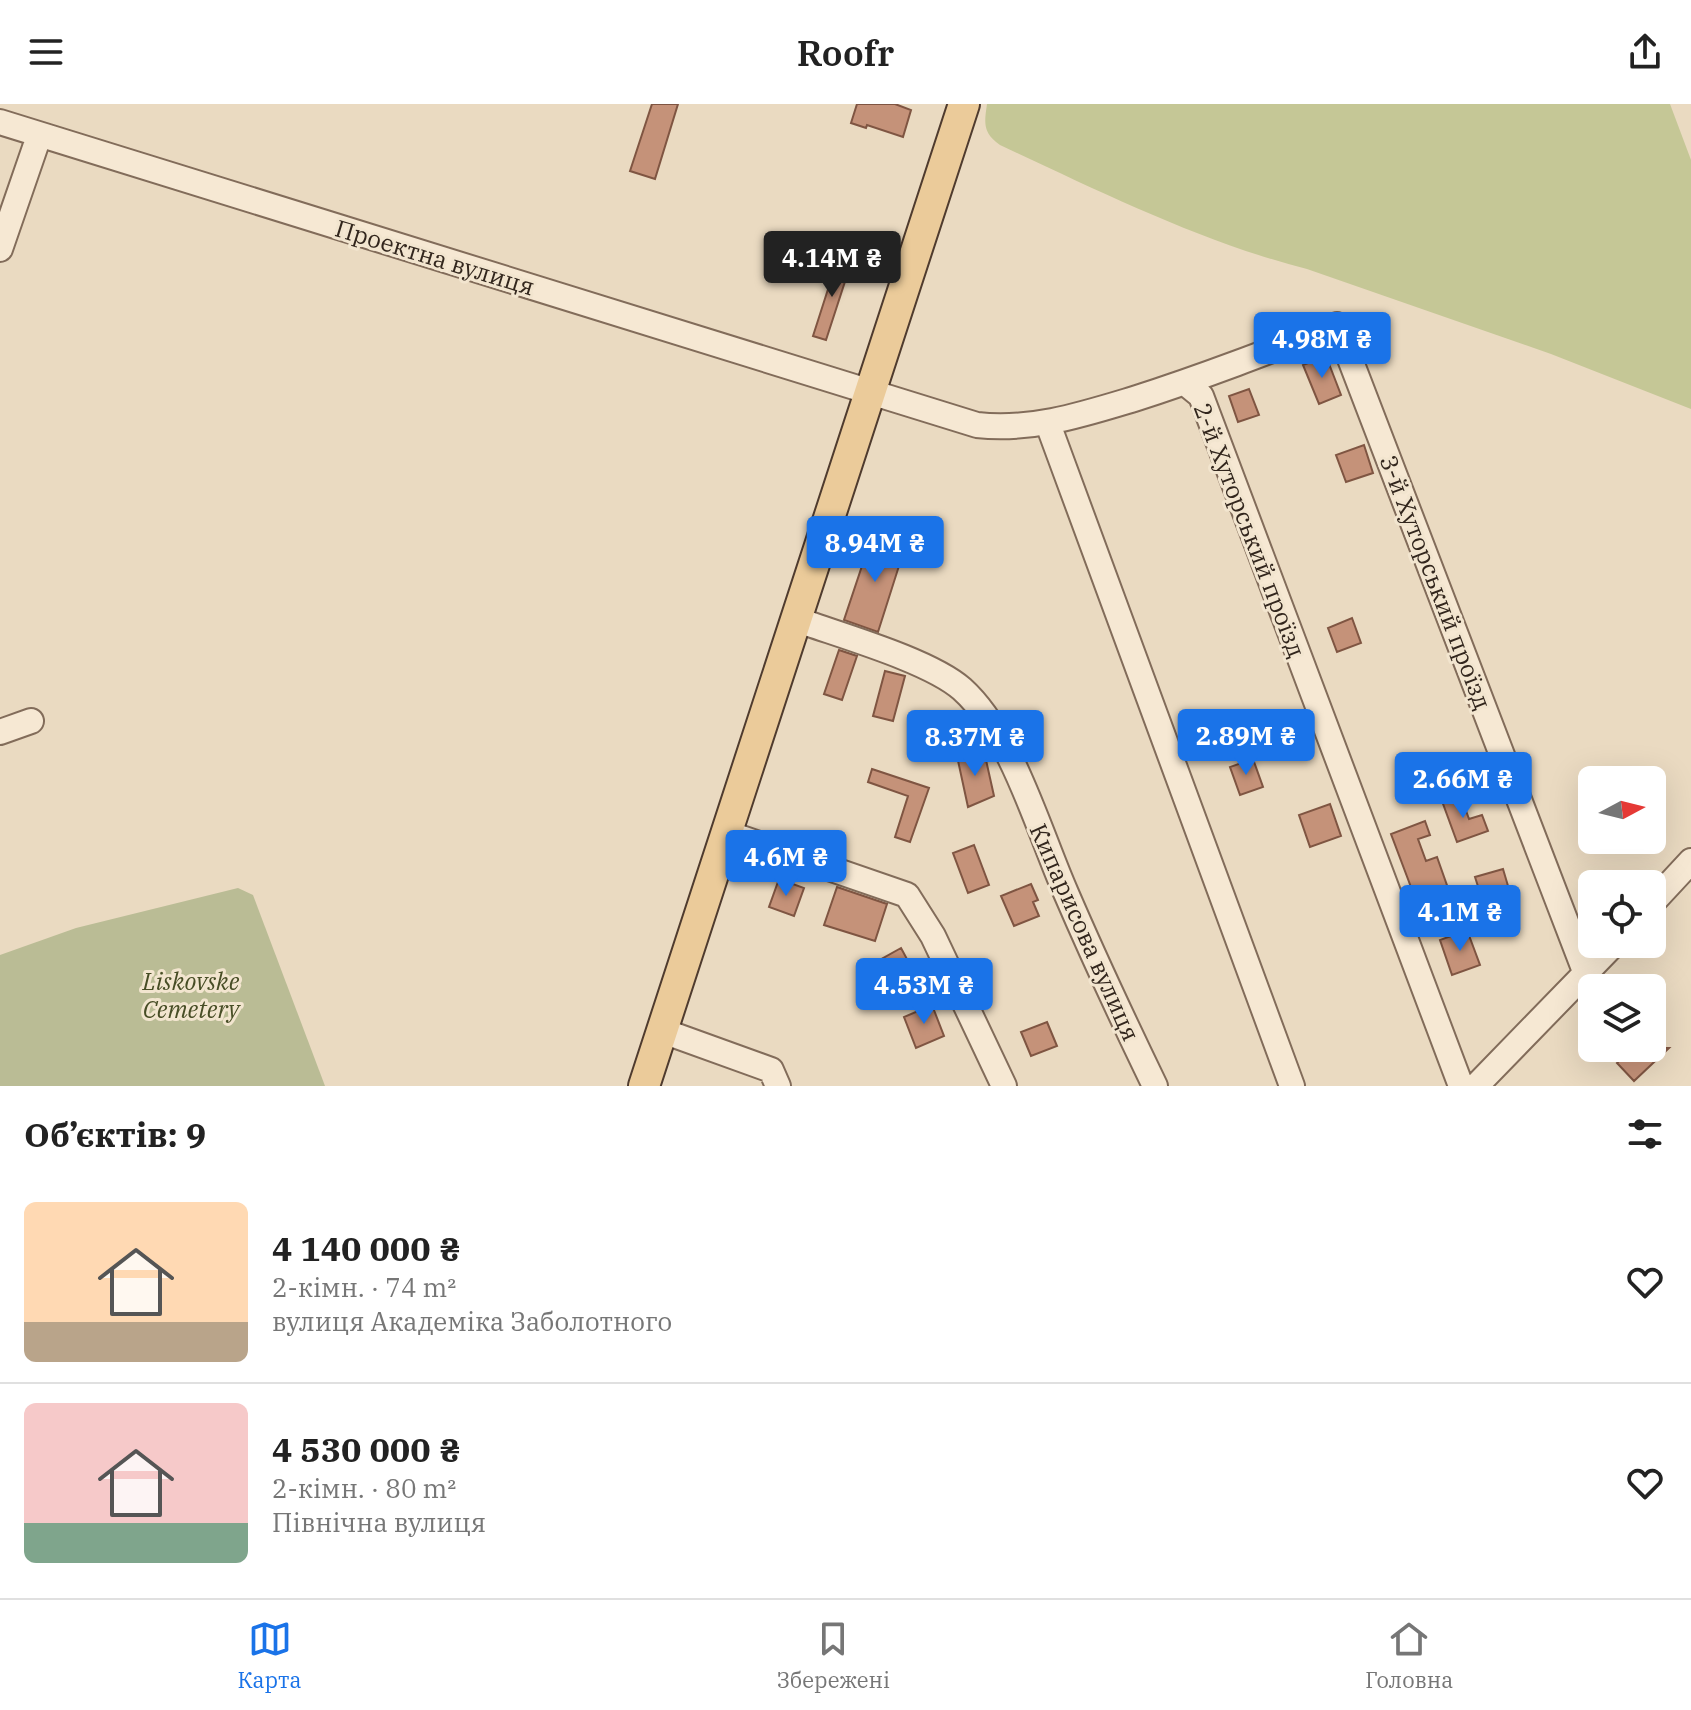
<!DOCTYPE html>
<html lang="uk">
<meta charset="utf-8">
<style>
:root{--surface:#fff;--page:#f2f2f2;--text:#222;--muted:#767676;--line:#e0e0e0;--accent:#1a73e8}
body{margin:0;font-family:"IBM Plex Serif",serif;background:var(--page);color:var(--text);height:100vh;display:flex;flex-direction:column;font-size:30px;white-space:nowrap}
*{box-sizing:border-box;margin:0}
p{font-size:26px;color:var(--muted)}
.icon{flex:none;width:44px;height:44px;fill:none;stroke:currentColor;stroke-width:2;stroke-linecap:round;stroke-linejoin:round}
.map{position:relative;height:982px;overflow:hidden}
.sheet{display:flex;flex-direction:column;background:var(--surface);flex:1}
.sheet>*{flex:none}
.needle{width:52px;rotate:83deg}
.controls{position:absolute;left:1578px;top:662px;display:grid;gap:16px}
.controls a{display:grid;place-items:center;width:88px;height:88px;border-radius:12px;background:var(--surface);box-shadow:0 8px 32px #0002;font-size:40px}
.price{position:absolute;translate:-50% -68px;padding:0 18px;border-radius:8px;background:var(--accent);color:#fff;font-size:26px;line-height:52px;filter:drop-shadow(0 2px 4px #0008)}
.price::after{content:'';position:absolute;left:50%;top:48px;width:24px;height:18px;margin-left:-12px;background:inherit;clip-path:polygon(0 0,100% 0,50% 100%)}
.price.on{background:#222;color:#fff}
ul{padding:0;list-style:none}
li{display:flex;align-items:center;gap:24px;height:200px;padding:0 24px}
li+li{border-top:2px solid var(--line)}
li span{display:grid;place-items:center;flex:none;width:224px;height:160px;border-radius:12px;color:#555}
li>.icon{margin-inline-start:auto}
span .icon{width:96px;height:96px;fill:#fffc;stroke-width:1}
li b{font-size:34px}
h2{display:flex;justify-content:space-between;align-items:center;height:96px;padding:0 24px;font-size:34px}
header{display:flex;justify-content:space-between;align-items:center;height:104px;padding:0 24px;background:var(--surface);font-size:36px;font-weight:600}
.tabs{display:flex;justify-content:space-around;align-items:center;height:112px;border-top:2px solid var(--line);background:var(--surface);font-size:22px;color:var(--muted)}
.tabs a{display:grid;justify-items:center;gap:4px}
.tabs .on{color:var(--accent)}
.map>svg:first-child{display:block}
</style>
<header><svg class="icon" aria-label="menu" viewBox="0 0 24 24"><path d="M4 6h16M4 12h16M4 18h16"/></svg>Roofr<svg class="icon" aria-label="share" viewBox="0 0 24 24"><path d="M12 15V3M7 8l5-5 5 5M5 13v7h14v-7"/></svg></header>
<div class="map">
<svg width="1691" height="982" viewBox="0 0 1691 982">
<rect width="100%" height="100%" fill="#eadac1"/>
<path fill="#c5c796" d="M987,0h683l21,56v249l-140,-55 -244,-85c-106,-27 -208,-78 -307,-124 -17,-12 -16,-21 -13,-41z"/>
<path fill="#babc95" d="M238,784l15,7 72,191h-325v-131l76,-27z"/>
<path fill="#c59279" stroke="#7f5542" stroke-width="2" d="M652,0h26l-23,75 -25,-8z
M857,0h38l16,6 -8,27 -36,-12 -1,3 -15,-5z
M838,154l13,5 -25,77 -13,-4z
M1326,252l15,39 -22,9 -16,-39z
M1249,285l10,26 -21,7 -9,-26z
M1364,341l9,28 -27,9 -10,-27z
M872,432l33,11 -27,85 -34,-12z
M1352,514l9,25 -24,9 -9,-24z
M839,546l18,6 -15,44 -18,-6z
M885,567l20,5 -12,45 -20,-5z
M984,647l10,45 -26,11 -11,-51z
M1253,655l10,28 -23,8 -10,-28z
M872,665l57,19 -19,54 -15,-5 13,-41 -40,-14z
M1460,690l9,25 13,-4 6,16 -31,11 -15,-41z
M1330,700l11,32 -31,11 -11,-32z
M1425,717l5,14 -12,4 8,22 11,-4 12,34 -32,12 -26,-69z
M974,741l15,40 -21,8 -15,-40z
M1503,765l8,27 -27,9 -9,-28z
M779,775l25,9 -10,28 -25,-9z
M1031,780l7,16 -5,2 6,14 -25,10 -13,-30z
M837,783l50,17 -12,37 -51,-16z
M1467,826l13,35 -28,10 -12,-35z
M901,844l14,26 -23,13 -14,-26z
M932,901l12,31 -28,12 -12,-31z
M1047,918l10,24 -26,10 -10,-24z
M1632,944h37l-35,33 -17,-18z"/>
<g fill="none" stroke-linecap="round" stroke-linejoin="round">
<g stroke="#826c5a" stroke-width="28">
<path id="minor" d="M0,18l977,303c55,6 104,-10 157,-26 69,-22 136,-48 203,-74l249,649
M0,145l39,-113
M1185,279l16,13 260,690
M1048,320l244,662
M795,515c44,16 134,41 167,70 50,45 77,143 104,204 28,65 58,129 89,193
M0,628l31,-11
M727,729l180,62 26,41 71,150
M1652,799l39,-42
M663,927l108,39 7,16
M1476,982l138,-142"/>
</g>
<g stroke="#4f3b2e" stroke-width="34">
<path id="major" d="M644,982l320,-982"/>
</g>
<use href="#minor" stroke="#f6e8d3" stroke-width="24"/>
<use href="#major" stroke="#ebcb9a" stroke-width="30"/>
</g>
<g text-anchor="middle" dominant-baseline="central" stroke-width="6" stroke-linejoin="round" paint-order="stroke">
<g font-size="24" fill="#32261d" stroke="#f2e5cf">
<text transform="translate(435 153) rotate(17)">Проектна вулиця</text>
<text transform="translate(1250 426) rotate(69)">2-й Хуторський проїзд</text>
<text transform="translate(1436 478) rotate(69)">3-й Хуторський проїзд</text>
<text transform="translate(1085 828) rotate(66)">Кипарисова вулиця</text>
</g>
<g font-size="24" font-style="italic" fill="#474d25" stroke="#f2e5cf">
<text x="191" y="877">Liskovske<tspan x="191" dy="28">Cemetery</tspan></text>
</g>
</g>
</svg>
<div class="controls">
<a><svg class="needle" viewBox="-14 -14 28 28"><path d="M0-13l5 13h-10z" fill="#e53935"/><path d="M0 13l5-13h-10z" fill="#767676"/></svg></a>
<a><svg class="icon" aria-label="locate" viewBox="0 0 24 24"><circle cx="12" cy="12" r="6"/><path d="M12 2v4M12 18v4M2 12h4M18 12h4"/></svg></a>
<a><svg class="icon" aria-label="layers" viewBox="0 0 24 24"><path d="M12 4l9 5-9 5-9-5zM3 14l9 5 9-5"/></svg></a>
</div>
<b class="price on" style="left:832px;top:195px">4.14M ₴</b>
<b class="price" style="left:1322px;top:276px">4.98M ₴</b>
<b class="price" style="left:875px;top:480px">8.94M ₴</b>
<b class="price" style="left:1246px;top:673px">2.89M ₴</b>
<b class="price" style="left:975px;top:674px">8.37M ₴</b>
<b class="price" style="left:1463px;top:716px">2.66M ₴</b>
<b class="price" style="left:786px;top:794px">4.6M ₴</b>
<b class="price" style="left:1460px;top:849px">4.1M ₴</b>
<b class="price" style="left:924px;top:922px">4.53M ₴</b>
</div>
<section class="sheet">
<h2>Об’єктів: 9<svg class="icon" aria-label="filters" viewBox="0 0 24 24"><path d="M4 7h16M4 17h16"/><circle cx="9" cy="7" r="2"/><circle cx="15" cy="17" r="2"/></svg></h2>
<ul>
<li><span style="background:linear-gradient(#ffd9b3 75%,#b9a48a 0)"><svg class="icon" aria-label="home" viewBox="0 0 24 24"><path d="M3 11l9-7 9 7M6 9v11h12V9"/></svg></span><div><b>4 140 000 ₴</b><p>2-кімн. · 74 m²</p><p>вулиця Академіка Заболотного</p></div><svg class="icon" aria-label="heart" viewBox="0 0 24 24"><path d="M12 20l-8-8c-3-5 5-10 8-4 3-6 11-1 8 4z"/></svg></li>
<li><span style="background:linear-gradient(#f6c9c9 75%,#7fa58c 0)"><svg class="icon" aria-label="home" viewBox="0 0 24 24"><path d="M3 11l9-7 9 7M6 9v11h12V9"/></svg></span><div><b>4 530 000 ₴</b><p>2-кімн. · 80 m²</p><p>Північна вулиця</p></div><svg class="icon" aria-label="heart" viewBox="0 0 24 24"><path d="M12 20l-8-8c-3-5 5-10 8-4 3-6 11-1 8 4z"/></svg></li>
</ul>
</section>
<nav class="tabs">
<a class="on"><svg class="icon" aria-label="map" viewBox="0 0 24 24"><path d="M3 6l6-2 6 2 6-2v14l-6 2-6-2-6 2zM9 4v14M15 6v14"/></svg>Карта</a>
<a><svg class="icon" aria-label="saved" viewBox="0 0 24 24"><path d="M7 4h10v16l-5-4-5 4z"/></svg>Збережені</a>
<a><svg class="icon" aria-label="home" viewBox="0 0 24 24"><path d="M3 11l9-7 9 7M6 9v11h12V9"/></svg>Головна</a>
</nav>
